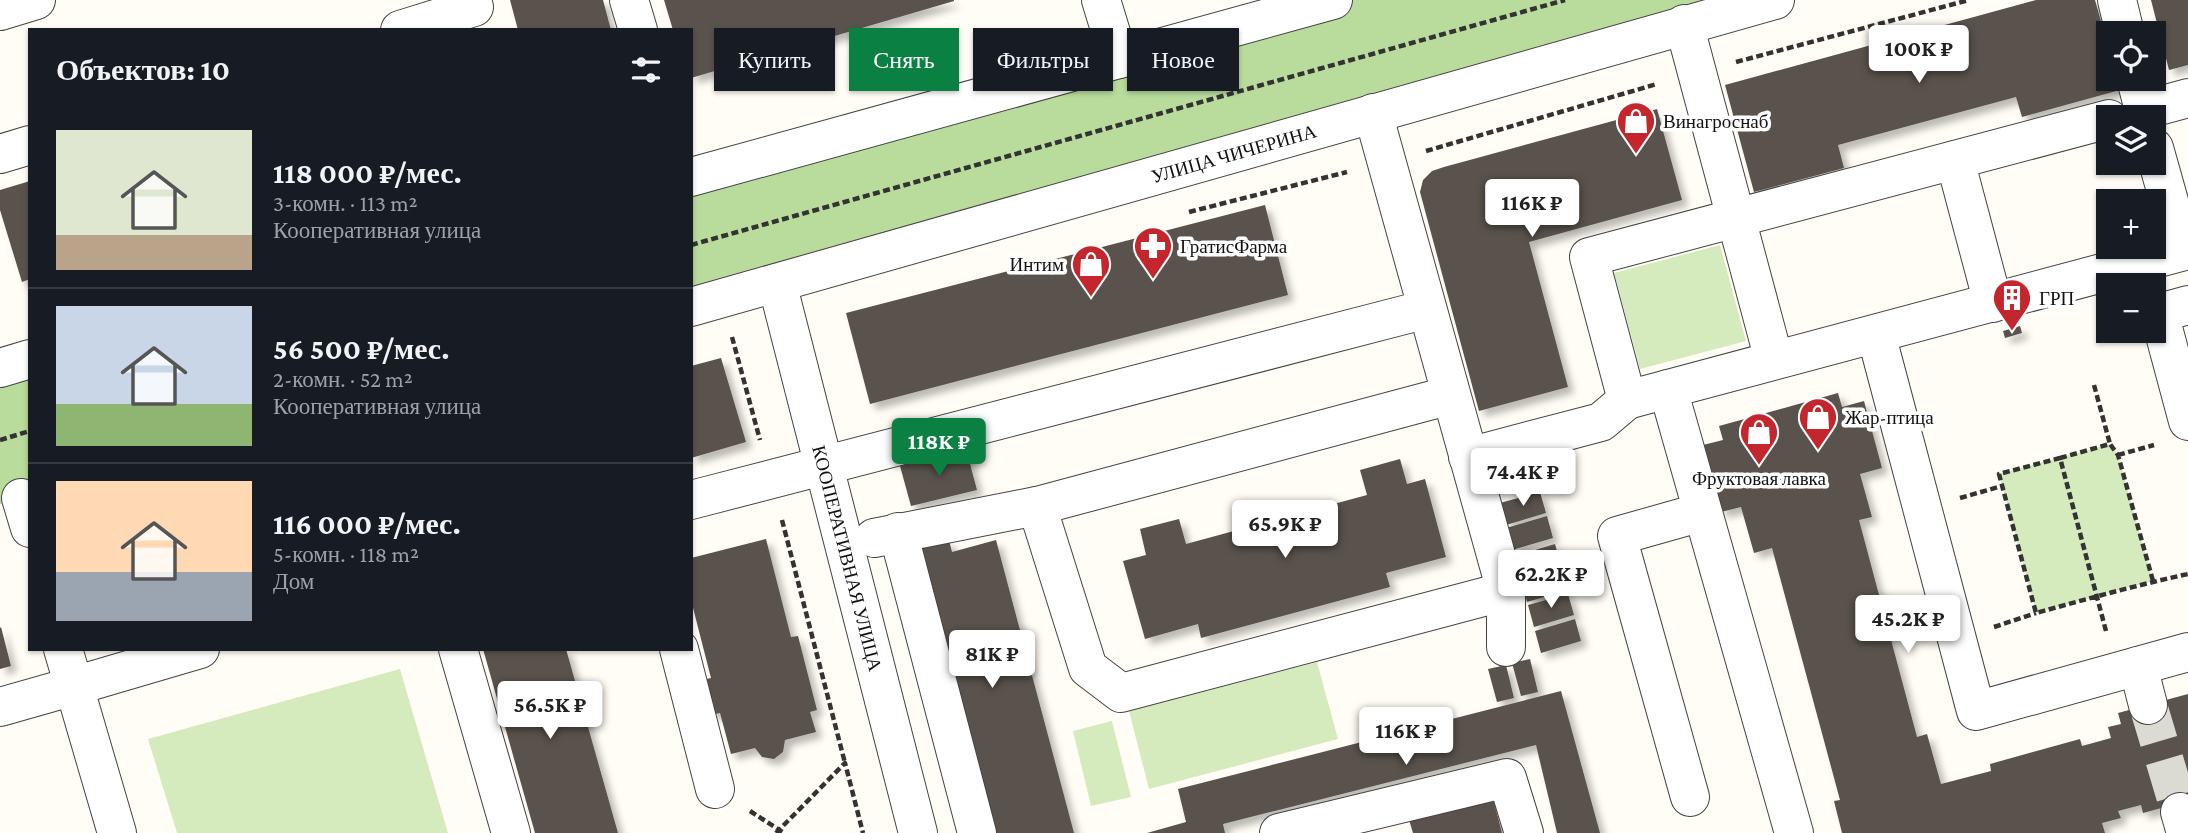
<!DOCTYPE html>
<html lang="ru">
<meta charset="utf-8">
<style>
:root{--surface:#171b24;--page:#20242c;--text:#f1f3f6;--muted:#9ea1a6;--line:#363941;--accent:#0b8043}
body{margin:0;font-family:"Crimson Pro",serif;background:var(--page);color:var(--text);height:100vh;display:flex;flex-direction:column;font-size:26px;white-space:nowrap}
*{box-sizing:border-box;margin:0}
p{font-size:23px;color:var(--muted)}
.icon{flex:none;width:38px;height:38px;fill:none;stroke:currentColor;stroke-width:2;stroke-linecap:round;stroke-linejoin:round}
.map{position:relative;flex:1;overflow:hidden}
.drawer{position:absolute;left:28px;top:28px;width:665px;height:623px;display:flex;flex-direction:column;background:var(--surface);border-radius:0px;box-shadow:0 2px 5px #0004}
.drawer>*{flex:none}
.top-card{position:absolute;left:714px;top:28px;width:665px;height:63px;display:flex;gap:14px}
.controls{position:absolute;left:2096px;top:21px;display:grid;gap:14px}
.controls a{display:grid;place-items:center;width:70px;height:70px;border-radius:0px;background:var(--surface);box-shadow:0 2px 5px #0004;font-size:35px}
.price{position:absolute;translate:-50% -60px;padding:0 16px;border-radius:7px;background:#fff;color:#222;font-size:23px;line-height:46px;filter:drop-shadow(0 2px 4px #0008)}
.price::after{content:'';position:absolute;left:50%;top:42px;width:21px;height:16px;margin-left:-10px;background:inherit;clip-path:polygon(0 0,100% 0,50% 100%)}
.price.on{background:var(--accent);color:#fff}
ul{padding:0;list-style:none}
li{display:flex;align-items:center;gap:21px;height:175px;padding:0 28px}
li+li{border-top:2px solid var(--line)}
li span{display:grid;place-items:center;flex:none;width:196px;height:140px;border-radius:0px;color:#555}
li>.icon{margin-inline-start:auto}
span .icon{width:84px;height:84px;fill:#fffc;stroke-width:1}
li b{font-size:30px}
h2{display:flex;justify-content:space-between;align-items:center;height:84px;padding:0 28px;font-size:30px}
.chip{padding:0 24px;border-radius:0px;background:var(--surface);box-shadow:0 2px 5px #0004;font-size:24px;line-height:63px}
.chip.on{background:var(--accent);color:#fff}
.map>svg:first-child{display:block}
</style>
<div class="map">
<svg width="2188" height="833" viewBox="0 0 2188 833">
<defs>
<filter id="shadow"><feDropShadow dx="6" dy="6" stdDeviation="3.5" flood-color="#0004"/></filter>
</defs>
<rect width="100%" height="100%" fill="#fffdf5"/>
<path fill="#d5ebbd" d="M1720,245l26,96 -106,28 -26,-96z
M2110,444l8,11 35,126 -117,32 -37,-139z
M1317,662l21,77 -189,50 -20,-78z
M400,669l48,164h-271l-29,-94z
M1112,721l19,76 -40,9 -18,-75z"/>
<path fill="#b9dc9c" d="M1330,0h462l-1101,310v-133z
M30,360v136l-30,8v-136z"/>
<path fill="#5a524d" filter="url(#shadow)" d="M510,0h93l8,30h-93z
M664,0h290v1l-263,77v-48h-18z
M2036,0h59l14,50v29h8l3,11 -98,27 -6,-20 -178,48 6,23 -90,24 -29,-107z
M2151,0h37v65l-19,5z
M1657,109l25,91 -153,42 39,145 -89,24 -59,-219 3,-12 9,-9 12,-4z
M30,181v98l-8,3 -22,-72v-20z
M1265,205l23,90 -418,109 -24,-91z
M2020,326l2,7 -17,5 -2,-7z
M721,358l25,84 -55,16v-92z
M1838,393l4,14 22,-6 18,67 -22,6 12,43 -13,3 58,217 10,-3 14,50 50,-13 -1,-7 90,-25 2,7 29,-8 -3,-11 13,-3 -3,-11 70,-19v116l-23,-3 -22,6 -2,-8 -23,6 3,7 -19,5 3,10h-263l-8,-32 6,-1 -68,-252 -18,5 -13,-46 -20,5 -18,-67 20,-5 -4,-14z
M966,449l11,41 -66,16 -11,-40z
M1400,459l7,25 18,-5 21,78 -60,16 4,14 -189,51 -3,-14 -53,15 -22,-78 23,-6 -6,-26 39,-10 7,25 181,-49 -7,-25z
M1540,492l6,21 -40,12 -6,-22z
M1547,516l6,22 -41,12 -6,-22z
M766,539l25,98 7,-1 19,74 -7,2 6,20 -31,8 -2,12 -9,7 -12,-2 -7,-9 -24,6 -11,-41 -9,2 -9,-35 9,-2 -20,-78v-42z
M949,540l3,12 44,-12 78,293h-88l-74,-283z
M1555,544l6,22 -40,11 -6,-21z
M1561,568l7,22 -41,12 -6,-22z
M1568,594l6,21 -40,12 -6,-22z
M1575,619l6,22 -40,12 -6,-22z
M1,627l10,39 -11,3v-41z
M483,649h83l52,184h-83z
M1530,659l8,33 -17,4 -9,-33z
M1506,665l8,33 -17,4 -9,-33z
M1561,691l39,142h-43l-21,-88 -313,79 2,9h-78l39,-11 -8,-33z
M1491,791l11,42h-89l-6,-20z"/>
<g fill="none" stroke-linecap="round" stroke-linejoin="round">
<path stroke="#dbdad3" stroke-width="38" stroke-dasharray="38 19" stroke-linecap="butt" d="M2148,705l32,107"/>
<g stroke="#444" stroke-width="40">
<g id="minor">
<path d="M629,0l9,30"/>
<path d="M1101,0l18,59"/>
<path d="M2117,0l8,33"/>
<path d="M0,11l36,-11"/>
<path d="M1684,24l90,336"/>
<path d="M400,30l74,-23 -2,-7"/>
<path d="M2136,79l8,31 44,-12"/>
<path d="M1373,113l133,478 -385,102 -33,-25 -51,-162 414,-111"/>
<path d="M2154,148l29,103"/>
<path d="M0,154l30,-9"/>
<path d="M1955,160l38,143"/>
<path d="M691,177l642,-177"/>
<path id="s1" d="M777,283l141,550"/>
<path d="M2188,305l-29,8 29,108"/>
<path id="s2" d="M691,307l1084,-307"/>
<path d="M1876,334l100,377 212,-59"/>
<path d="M0,368l30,-9"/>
<path d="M1668,389l-41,11 -38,-143 520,-138"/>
<path d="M1468,457l133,-35 26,-22"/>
<path d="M21,498l9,30"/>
<path d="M691,500l736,-191"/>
<path d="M898,532l79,301"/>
<path d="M874,538l163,-32"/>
<path d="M1506,591v56"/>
<path d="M63,649l11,37 126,-37"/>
<path d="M458,649l53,184"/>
<path d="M679,649l36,140"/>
<path d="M2138,666l10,39"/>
<path d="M0,707l74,-21 43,147"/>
<path d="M1690,797l-73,-261 85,-24"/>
<path d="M2180,812l6,21"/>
<path d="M1279,833l228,-55 17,55"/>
<path d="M1794,833l-126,-444 520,-139"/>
</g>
</g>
<path stroke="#333" stroke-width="4.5" stroke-dasharray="7 3.5" stroke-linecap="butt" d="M1736,62l233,-62
M1426,151l231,-67
M1189,212l158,-40
M691,245l874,-245
M732,337l28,103
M2094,385l16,59
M0,440l30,-9
M2118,455l36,-10
M2060,458l50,-14 8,11 35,126
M1960,498l42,-12
M782,520l63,243
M1994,627l42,-14
M2106,631l-46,-173 -61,16 37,139c51,-14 101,-28 152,-39
M750,811l34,22
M776,833l69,-70 18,70"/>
<use href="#minor" stroke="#fff" stroke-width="38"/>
</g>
<defs>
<g id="shop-pin" transform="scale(2.0125)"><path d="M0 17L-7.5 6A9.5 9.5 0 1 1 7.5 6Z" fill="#c4262e" stroke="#fff"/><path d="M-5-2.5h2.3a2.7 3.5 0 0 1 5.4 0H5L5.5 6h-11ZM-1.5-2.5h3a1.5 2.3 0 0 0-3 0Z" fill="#fff"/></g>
<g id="pharmacy-pin" transform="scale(2.0125)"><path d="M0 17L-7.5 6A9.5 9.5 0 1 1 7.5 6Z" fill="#c4262e" stroke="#fff"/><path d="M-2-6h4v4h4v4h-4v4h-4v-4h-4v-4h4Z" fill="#fff"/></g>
<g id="building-pin" transform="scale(2.0125)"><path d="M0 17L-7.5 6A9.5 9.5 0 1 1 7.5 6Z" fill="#c4262e" stroke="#fff"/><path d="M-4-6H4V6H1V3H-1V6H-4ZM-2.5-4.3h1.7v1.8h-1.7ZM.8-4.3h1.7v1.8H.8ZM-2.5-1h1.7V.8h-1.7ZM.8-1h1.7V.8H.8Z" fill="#fff"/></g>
</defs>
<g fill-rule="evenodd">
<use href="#shop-pin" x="1636" y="121"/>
<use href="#pharmacy-pin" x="1153" y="246"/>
<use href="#shop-pin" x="1091" y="264"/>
<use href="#building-pin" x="2012" y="298"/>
<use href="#shop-pin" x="1818" y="417"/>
<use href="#shop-pin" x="1759" y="432"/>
</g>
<g text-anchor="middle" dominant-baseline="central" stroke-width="7" stroke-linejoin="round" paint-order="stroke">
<g font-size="19" fill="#111" stroke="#fff" text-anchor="start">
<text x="1663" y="121">Винагроснаб</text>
<text x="1180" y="246">ГратисФарма</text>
<text x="1064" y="264" text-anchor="end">Интим</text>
<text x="2039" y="298">ГРП</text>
<text x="1845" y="417">Жар-птица</text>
<text x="1759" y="478" text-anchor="middle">Фруктовая лавка</text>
</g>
<g font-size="19" fill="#111" stroke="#fff">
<text stroke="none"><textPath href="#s2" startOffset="564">УЛИЦА ЧИЧЕРИНА</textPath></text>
<text stroke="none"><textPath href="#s1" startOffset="284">КООПЕРАТИВНАЯ УЛИЦА</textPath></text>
</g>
</g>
</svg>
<div class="controls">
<a><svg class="icon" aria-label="locate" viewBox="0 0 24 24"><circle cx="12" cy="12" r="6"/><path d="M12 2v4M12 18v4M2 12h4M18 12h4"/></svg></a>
<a><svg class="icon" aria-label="layers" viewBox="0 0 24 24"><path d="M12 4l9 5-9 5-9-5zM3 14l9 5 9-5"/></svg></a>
<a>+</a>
<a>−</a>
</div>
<b class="price" style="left:1919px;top:85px">100K ₽</b>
<b class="price" style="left:1532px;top:239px">116K ₽</b>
<b class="price on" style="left:939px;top:478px">118K ₽</b>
<b class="price" style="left:1523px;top:508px">74.4K ₽</b>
<b class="price" style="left:1285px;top:560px">65.9K ₽</b>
<b class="price" style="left:1551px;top:610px">62.2K ₽</b>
<b class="price" style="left:1908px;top:655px">45.2K ₽</b>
<b class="price" style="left:992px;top:690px">81K ₽</b>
<b class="price" style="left:550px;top:741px">56.5K ₽</b>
<b class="price" style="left:1406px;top:767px">116K ₽</b>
<div class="top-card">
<a class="chip">Купить</a>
<a class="chip on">Снять</a>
<a class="chip">Фильтры</a>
<a class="chip">Новое</a>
</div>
<section class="drawer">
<h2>Объектов: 10<svg class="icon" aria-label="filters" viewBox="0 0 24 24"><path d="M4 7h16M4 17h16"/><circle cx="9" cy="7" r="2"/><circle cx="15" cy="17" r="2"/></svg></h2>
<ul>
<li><span style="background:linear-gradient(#dfe7d0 75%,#b9a48a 0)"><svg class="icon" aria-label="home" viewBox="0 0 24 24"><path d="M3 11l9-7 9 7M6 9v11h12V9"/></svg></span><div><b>118 000 ₽/мес.</b><p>3-комн. · 113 m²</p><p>Кооперативная улица</p></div></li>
<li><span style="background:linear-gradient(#c9d6e8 70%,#8fb573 0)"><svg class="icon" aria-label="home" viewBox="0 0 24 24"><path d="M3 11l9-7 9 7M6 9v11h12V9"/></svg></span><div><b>56 500 ₽/мес.</b><p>2-комн. · 52 m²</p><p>Кооперативная улица</p></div></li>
<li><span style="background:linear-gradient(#ffd9b3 65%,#9aa5b1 0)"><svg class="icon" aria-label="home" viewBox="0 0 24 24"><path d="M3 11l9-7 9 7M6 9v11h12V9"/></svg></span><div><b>116 000 ₽/мес.</b><p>5-комн. · 118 m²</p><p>Дом</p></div></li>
</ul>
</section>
</div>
